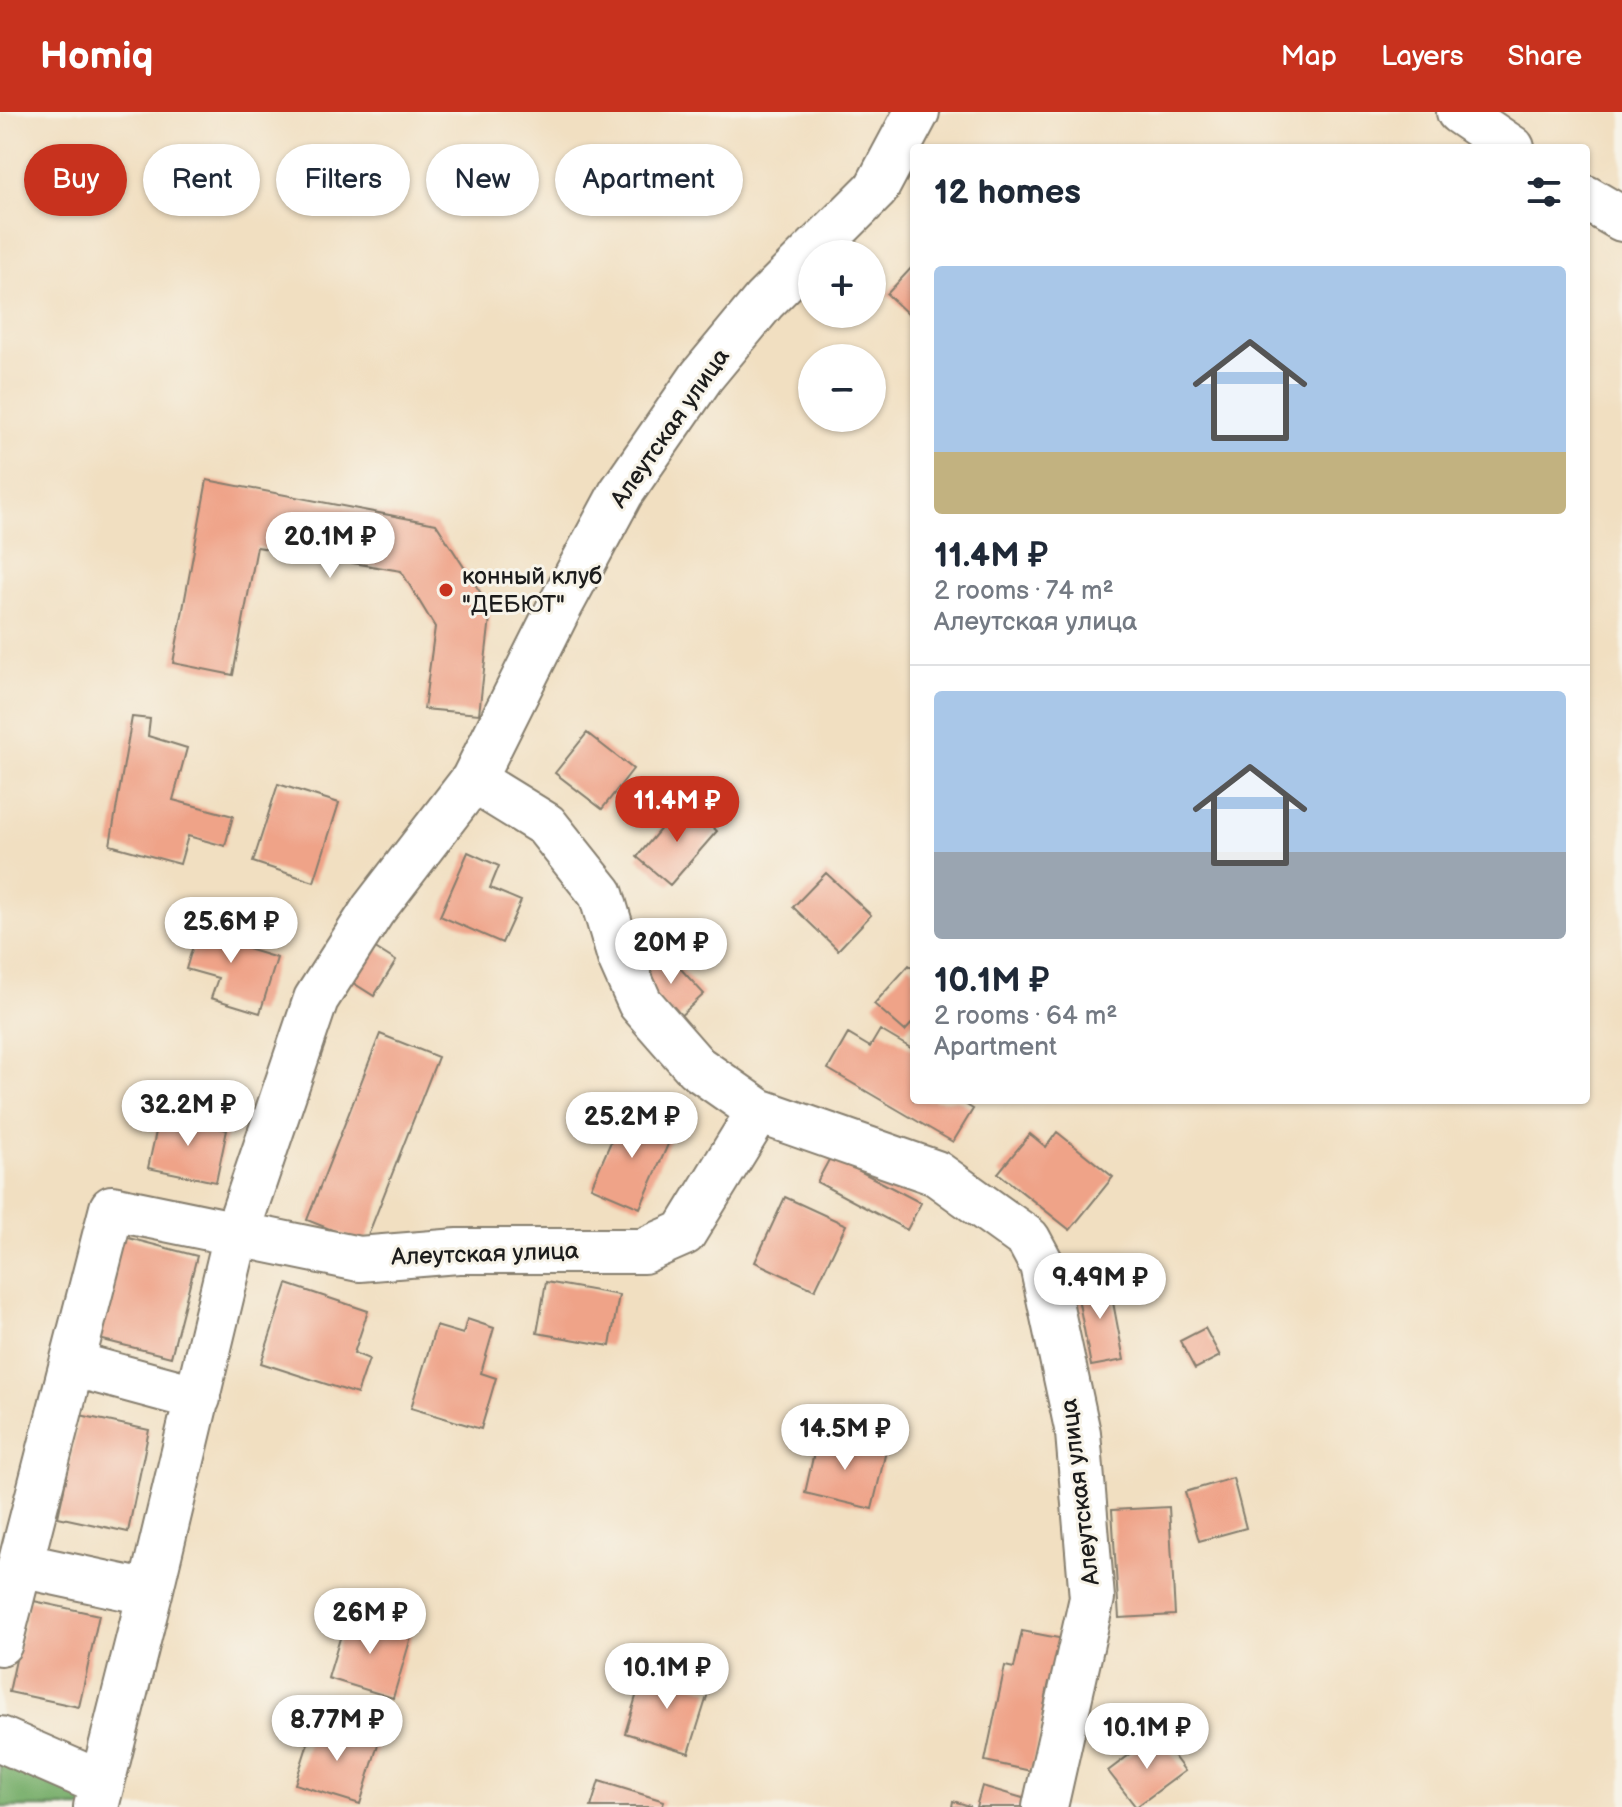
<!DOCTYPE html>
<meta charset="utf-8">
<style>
:root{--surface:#fff;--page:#f2f2f3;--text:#1f2937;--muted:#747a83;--line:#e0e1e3;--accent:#c8321e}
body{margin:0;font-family:"Balsamiq Sans",sans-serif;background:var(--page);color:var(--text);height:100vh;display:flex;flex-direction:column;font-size:30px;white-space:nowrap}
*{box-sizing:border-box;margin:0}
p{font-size:26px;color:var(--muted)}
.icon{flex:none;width:44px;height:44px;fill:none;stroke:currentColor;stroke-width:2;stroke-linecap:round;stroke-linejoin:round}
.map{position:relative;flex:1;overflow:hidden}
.drawer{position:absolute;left:910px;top:32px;width:680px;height:960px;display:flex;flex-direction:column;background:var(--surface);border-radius:8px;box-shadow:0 2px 6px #0004}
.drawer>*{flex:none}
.hud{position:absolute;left:24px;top:32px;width:760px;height:72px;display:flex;gap:16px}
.controls{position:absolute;left:798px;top:128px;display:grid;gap:16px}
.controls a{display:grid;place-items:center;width:88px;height:88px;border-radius:50%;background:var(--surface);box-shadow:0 2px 6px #0004;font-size:40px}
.price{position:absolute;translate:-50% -68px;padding:0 18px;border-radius:28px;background:#fff;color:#222;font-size:26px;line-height:52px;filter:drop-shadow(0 2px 4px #0008)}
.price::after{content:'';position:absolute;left:50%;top:48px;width:24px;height:18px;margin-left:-12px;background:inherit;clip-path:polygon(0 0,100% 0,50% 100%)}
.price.current{background:var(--accent);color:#fff}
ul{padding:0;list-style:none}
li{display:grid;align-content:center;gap:16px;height:424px;padding:0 24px}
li+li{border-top:2px solid var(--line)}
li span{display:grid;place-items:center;height:248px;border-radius:8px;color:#555}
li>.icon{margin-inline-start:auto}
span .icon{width:144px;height:144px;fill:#fffc;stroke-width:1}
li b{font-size:34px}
h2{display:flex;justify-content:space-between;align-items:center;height:96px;padding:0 24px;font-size:34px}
.chip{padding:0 28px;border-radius:36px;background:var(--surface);box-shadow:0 2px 6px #0004;font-size:28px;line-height:72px}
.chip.current{background:var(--accent);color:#fff}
header{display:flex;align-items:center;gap:48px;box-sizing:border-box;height:112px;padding:0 40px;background:var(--accent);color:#fff}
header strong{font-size:38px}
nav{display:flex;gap:44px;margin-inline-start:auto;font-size:28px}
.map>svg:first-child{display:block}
</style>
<header>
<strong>Homiq</strong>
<nav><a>Map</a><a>Layers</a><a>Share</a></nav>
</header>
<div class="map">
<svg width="1622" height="1695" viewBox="0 0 1622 1695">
<rect width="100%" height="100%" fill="#f7f3e8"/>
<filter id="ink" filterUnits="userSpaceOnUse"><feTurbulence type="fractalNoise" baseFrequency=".0125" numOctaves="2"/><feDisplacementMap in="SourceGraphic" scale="16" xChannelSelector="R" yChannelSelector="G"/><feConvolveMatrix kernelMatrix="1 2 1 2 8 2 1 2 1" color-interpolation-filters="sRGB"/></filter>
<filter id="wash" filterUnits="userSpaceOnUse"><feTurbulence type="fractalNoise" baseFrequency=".006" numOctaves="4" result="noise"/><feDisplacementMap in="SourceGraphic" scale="32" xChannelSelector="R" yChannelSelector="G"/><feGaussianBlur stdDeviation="1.8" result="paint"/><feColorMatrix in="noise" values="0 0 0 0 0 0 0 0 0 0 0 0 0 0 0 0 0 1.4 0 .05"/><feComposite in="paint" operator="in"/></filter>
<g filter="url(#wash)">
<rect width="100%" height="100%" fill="#f1dfc1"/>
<path fill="#78af6c" stroke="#4a6644" stroke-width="2" d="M0,1645l91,23 -5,27h-86z"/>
<g id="blocks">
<path fill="#efa388" d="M914,153v55l-27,-26z
M207,368l229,44 55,85 -12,105 -55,-5 11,-82 -34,-56 -144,-24 -24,128 -60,-12z
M132,605l18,2 -2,17 39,12 -14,52 60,16 -8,30 -37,-10 -8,28 -70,-19z
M587,621l46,36 -31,40 -47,-36z
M278,672l61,19 -25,79 -61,-20z
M683,690l34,29 -47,54 -33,-28z
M468,740l31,14 -9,22 31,13 -19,42 -62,-27z
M826,761l45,42 -33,35 -45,-43z
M203,801l31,9 -6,21 49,15 -17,55 -49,-15 7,-20 -32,-9z
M369,832l27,17 -22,35 -27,-17z
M666,841l38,41 -28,26 -38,-42z
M909,853l5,4v52l-9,10 -31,-27z
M880,918l34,20v50h44l15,9 -20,33 -125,-73 20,-35 22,13z
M380,922l58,23 -73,186 -58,-23z
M624,1000l49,21 -33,75 -49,-21z
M160,1002l67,16 -11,52 -68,-14z
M1057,1020l56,45 -43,53 -72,-57 32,-39 16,13z
M831,1044l90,47 -14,27 -90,-48z
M785,1085l61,28 -31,65 -60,-28z
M121,1124l76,20 -26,101 -76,-19z
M1108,1164l16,84 -33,6 -16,-84z
M546,1170l73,13 -9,51 -73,-13z
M287,1172l81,27 -14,42 15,6 -12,35 -96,-31z
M467,1207l27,9 -13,45 15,5 -15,51 -70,-21 25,-82 27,8z
M1205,1216l15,28 -25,13 -15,-28z
M80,1303l69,15 -21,102 -70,-15z
M818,1323l68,16 -14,58 -67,-16z
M1233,1366l13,50 -47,13 -14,-49z
M1169,1395l6,108 -56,3 -7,-108z
M29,1488l70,15 -20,92 -70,-15z
M347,1503l65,19 -19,64 -65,-20z
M1022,1519l47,9 -9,44 -11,-2 -18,89 -46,-10 20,-95 9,2z
M644,1558l65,20 -20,63 -64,-20z
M315,1609l64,20 -19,63 -65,-20z
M1157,1622l28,37 -49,36 -28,-36z
M599,1669l65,20 -2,6h-71z
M982,1674l44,13 -2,8h-48z
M953,1689l17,5v1h-18z"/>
</g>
</g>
<g filter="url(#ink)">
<use href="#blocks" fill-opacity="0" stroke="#867e6e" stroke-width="2"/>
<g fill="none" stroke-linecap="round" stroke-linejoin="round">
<g stroke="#867e6e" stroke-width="48">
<path id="minor" d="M1459,0l53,36
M1586,86l36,21
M473,668l73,45 55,69 19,64 20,45 56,64 63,44 177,62 92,66 14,26 36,168 14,165 -47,209
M72,1252l126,34
M20,1453l130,28
M0,1531l112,-435 247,51 99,-8h185l41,-18 75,-122
M0,1627l101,44
M96,1695l54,-214 86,-358 80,-236 57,-89 100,-130 86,-172 62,-115 81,-117 62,-75 112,-112 41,-77"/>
</g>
<use href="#minor" stroke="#fff" stroke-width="44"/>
</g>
</g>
<circle fill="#c8321e" stroke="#f7f3e8" stroke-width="3" cx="446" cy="478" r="8"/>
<g text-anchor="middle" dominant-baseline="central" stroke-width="6" stroke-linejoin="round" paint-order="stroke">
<g font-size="24" fill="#1c1c1c" stroke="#f7f3e8">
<text transform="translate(670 316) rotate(-55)">Алеутская улица</text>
<text transform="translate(485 1142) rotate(-2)">Алеутская улица</text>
<text transform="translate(1080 1380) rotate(-97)">Алеутская улица</text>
</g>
<g font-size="24" fill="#1c1c1c" stroke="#f7f3e8" text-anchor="start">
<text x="462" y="464">конный клуб<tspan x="462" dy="28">"ДЕБЮТ"</tspan></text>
</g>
</g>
</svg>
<div class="controls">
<a>+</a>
<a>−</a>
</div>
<b class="price" style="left:330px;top:468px">20.1M ₽</b>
<b class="price current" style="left:677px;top:732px">11.4M ₽</b>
<b class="price" style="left:231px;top:853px">25.6M ₽</b>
<b class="price" style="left:671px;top:874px">20M ₽</b>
<b class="price" style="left:188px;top:1036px">32.2M ₽</b>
<b class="price" style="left:632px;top:1048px">25.2M ₽</b>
<b class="price" style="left:1100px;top:1209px">9.49M ₽</b>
<b class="price" style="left:845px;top:1360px">14.5M ₽</b>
<b class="price" style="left:370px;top:1544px">26M ₽</b>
<b class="price" style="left:667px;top:1599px">10.1M ₽</b>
<b class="price" style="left:337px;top:1651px">8.77M ₽</b>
<b class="price" style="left:1147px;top:1659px">10.1M ₽</b>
<div class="hud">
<a class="chip current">Buy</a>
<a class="chip">Rent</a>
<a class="chip">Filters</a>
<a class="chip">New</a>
<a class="chip">Apartment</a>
</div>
<section class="drawer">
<h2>12 homes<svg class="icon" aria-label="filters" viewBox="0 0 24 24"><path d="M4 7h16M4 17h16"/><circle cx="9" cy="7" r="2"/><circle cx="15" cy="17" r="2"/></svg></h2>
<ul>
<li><span style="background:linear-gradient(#a9c7e8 75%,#c2b280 0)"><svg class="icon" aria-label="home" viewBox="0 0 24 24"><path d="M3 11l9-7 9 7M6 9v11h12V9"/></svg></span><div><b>11.4M ₽</b><p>2 rooms · 74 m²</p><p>Алеутская улица</p></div></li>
<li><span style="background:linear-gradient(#a9c7e8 65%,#9aa5b1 0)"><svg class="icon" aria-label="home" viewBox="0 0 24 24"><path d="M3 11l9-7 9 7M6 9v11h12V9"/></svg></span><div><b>10.1M ₽</b><p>2 rooms · 64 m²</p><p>Apartment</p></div></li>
</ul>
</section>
</div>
